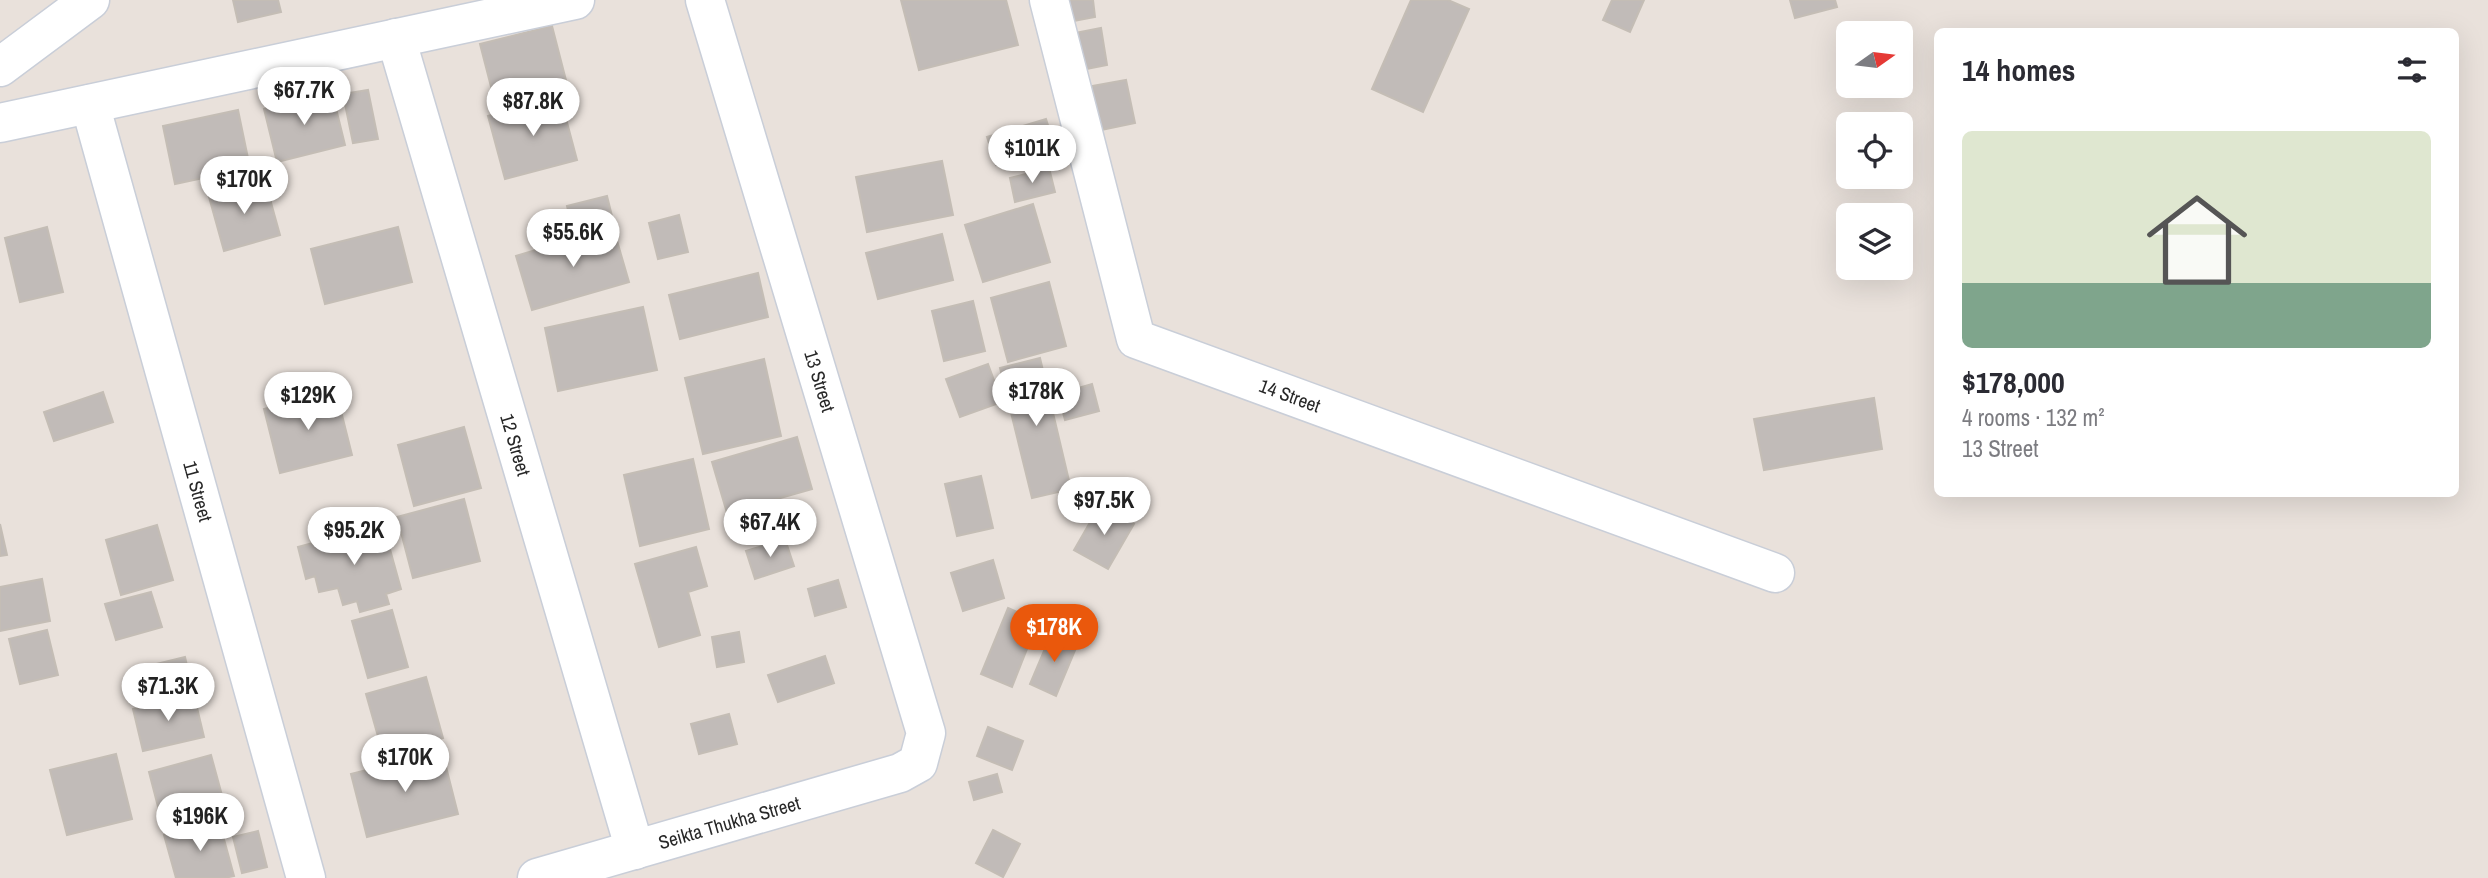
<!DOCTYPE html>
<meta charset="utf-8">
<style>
:root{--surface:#fff;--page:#f7f7f7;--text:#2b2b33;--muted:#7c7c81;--line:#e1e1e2;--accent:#ea580c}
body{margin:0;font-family:"Archivo Narrow",sans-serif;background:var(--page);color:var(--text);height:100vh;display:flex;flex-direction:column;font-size:26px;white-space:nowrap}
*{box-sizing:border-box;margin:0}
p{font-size:23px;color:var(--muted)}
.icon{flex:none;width:38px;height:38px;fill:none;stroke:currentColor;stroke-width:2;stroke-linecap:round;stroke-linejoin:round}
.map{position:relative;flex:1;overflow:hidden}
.panel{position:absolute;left:1934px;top:28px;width:525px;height:469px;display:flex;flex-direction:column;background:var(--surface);border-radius:10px;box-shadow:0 7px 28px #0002}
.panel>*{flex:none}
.needle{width:46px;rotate:76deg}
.buttons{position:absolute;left:1836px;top:21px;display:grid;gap:14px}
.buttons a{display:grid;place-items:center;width:77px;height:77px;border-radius:10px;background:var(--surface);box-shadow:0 7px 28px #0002;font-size:35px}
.price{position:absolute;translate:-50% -60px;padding:0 16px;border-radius:24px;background:#fff;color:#222;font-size:23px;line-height:46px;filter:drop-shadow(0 2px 4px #0008)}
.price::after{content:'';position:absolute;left:50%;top:42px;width:21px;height:16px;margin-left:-10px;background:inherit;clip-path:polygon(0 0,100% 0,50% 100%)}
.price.current{background:var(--accent);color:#fff}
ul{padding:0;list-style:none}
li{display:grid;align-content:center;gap:14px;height:371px;padding:0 28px}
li+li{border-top:2px solid var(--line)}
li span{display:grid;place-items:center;height:217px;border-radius:10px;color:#555}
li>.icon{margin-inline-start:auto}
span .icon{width:126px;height:126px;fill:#fffc;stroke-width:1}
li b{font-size:30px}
h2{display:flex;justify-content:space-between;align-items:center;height:84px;padding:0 28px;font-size:30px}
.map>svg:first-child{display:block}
</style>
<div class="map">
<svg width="2488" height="878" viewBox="0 0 2488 878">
<rect width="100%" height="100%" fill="#e9e1db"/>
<path fill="#c1bbb8" stroke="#c4bdb5" stroke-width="2" d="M233,0h45l3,12 -43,10z
M901,0h105l12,45 -99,25z
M1064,0h29l2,17 -27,5z
M1411,0h37l21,9 -46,103 -51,-23z
M1612,0h32l-14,32 -27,-12z
M1790,0h45l2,7 -42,11z
M552,26l16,62 -72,18 -16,-62z
M1101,28l6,37 -26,5 -6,-37z
M1126,80l9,43 -34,7 -9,-44z
M368,90l10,49 -25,4 -10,-49z
M332,92l13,53 -68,17 -13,-53z
M560,96l17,64 -72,19 -17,-63z
M238,110l12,58 -75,16 -12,-58z
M1046,119l9,28 -59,18 -9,-28z
M942,161l11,54 -86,17 -11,-55z
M1049,168l6,24 -40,10 -5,-24z
M265,181l15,54 -56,16 -15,-54z
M607,196l6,24 -40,10 -6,-24z
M1033,204l17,58 -67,20 -18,-57z
M679,215l9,37 -30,7 -9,-36z
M47,227l16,65 -43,10 -15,-64z
M398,227l14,55 -87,22 -14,-55z
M613,227l16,55 -97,28 -16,-54z
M942,234l11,46 -75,19 -12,-46z
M758,273l10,44 -88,22 -11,-44z
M1049,282l17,64 -58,16 -17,-64z
M973,301l12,50 -41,10 -12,-50z
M643,307l14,63 -99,21 -13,-63z
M1040,358l31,131 -39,9 -32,-130z
M764,359l17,77 -78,18 -18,-76z
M988,364l14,38 -42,15 -14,-38z
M1092,384l7,27 -34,9 -7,-26z
M336,391l16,64 -72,18 -16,-64z
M103,392l10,30 -59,19 -10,-29z
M1874,398l8,51 -118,21 -10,-51z
M464,427l17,61 -67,18 -16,-61z
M797,437l15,52 -85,24 -15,-51z
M693,459l16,70 -69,17 -16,-71z
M981,476l12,52 -36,8 -12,-52z
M464,499l16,62 -67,17 -16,-61z
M1100,505l34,19 -26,45 -34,-19z
M0,524l7,31 -7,1z
M383,524l18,65 -15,5 3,10 -29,8 -3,-11 -14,4 -5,-17 -19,4 -4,-16 -9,3 -8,-32z
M157,525l16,55 -52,15 -15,-55z
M785,539l9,27 -39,13 -9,-28z
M696,547l11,39 -19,6 12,43 -41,12 -24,-83z
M993,560l11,38 -41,13 -12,-38z
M42,579l8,42 -50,10v-44z
M838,580l8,27 -31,9 -7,-27z
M151,592l11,35 -46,13 -11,-36z
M1008,608l30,13 -26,66 -31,-13z
M392,610l16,57 -40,11 -16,-57z
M47,630l11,45 -38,9 -11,-45z
M739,632l5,30 -27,5 -5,-30z
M1052,632l26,11 -22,53 -26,-12z
M825,656l9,27 -56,19 -10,-27z
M185,657l7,30 -52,13 -8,-30z
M426,677l17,61 -60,16 -17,-60z
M194,695l10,42 -61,14 -10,-42z
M729,714l8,30 -38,10 -8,-30z
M988,727l35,14 -11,29 -35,-14z
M442,751l16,63 -91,23 -16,-63z
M116,754l16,65 -65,16 -17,-65z
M211,755l15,55 -63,16 -14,-54z
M997,774l5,18 -28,8 -5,-18z
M219,821l15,55 -10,2h-48l-12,-43z
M993,830l27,14 -17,33 -27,-14z
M258,831l9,36 -25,6 -9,-36z"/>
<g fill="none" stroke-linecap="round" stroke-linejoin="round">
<g stroke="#c9ced8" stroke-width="41">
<g id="minor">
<path id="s1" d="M1049,0l87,339 639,234"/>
<path id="s2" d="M396,38l239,812"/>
<path d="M0,67l90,-67"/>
<path id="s3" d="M90,104l216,774"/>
<path d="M0,123l575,-123"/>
<path id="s4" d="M537,878l363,-105 18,-10 8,-30 -221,-733"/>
</g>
</g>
<use href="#minor" stroke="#fff" stroke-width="38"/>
</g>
<g text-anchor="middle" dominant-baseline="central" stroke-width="7" stroke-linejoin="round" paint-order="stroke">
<g font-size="19" fill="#282828" stroke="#fff">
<text transform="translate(820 381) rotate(73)">13 Street</text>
<text stroke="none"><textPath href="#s1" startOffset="514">14 Street</textPath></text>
<text stroke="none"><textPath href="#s2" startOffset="424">12 Street</textPath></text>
<text stroke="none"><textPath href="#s3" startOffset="402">11 Street</textPath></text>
<text stroke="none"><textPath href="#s4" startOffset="200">Seikta Thukha Street</textPath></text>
</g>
</g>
</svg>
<div class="buttons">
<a><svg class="needle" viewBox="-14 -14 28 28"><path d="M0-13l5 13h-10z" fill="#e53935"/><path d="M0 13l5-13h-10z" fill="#7c7c81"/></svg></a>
<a><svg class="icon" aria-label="locate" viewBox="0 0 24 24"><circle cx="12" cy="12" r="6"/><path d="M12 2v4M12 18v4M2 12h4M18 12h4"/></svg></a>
<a><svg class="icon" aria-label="layers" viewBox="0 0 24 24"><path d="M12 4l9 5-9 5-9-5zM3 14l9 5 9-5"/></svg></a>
</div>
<b class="price" style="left:304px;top:127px">$67.7K</b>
<b class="price" style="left:533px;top:138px">$87.8K</b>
<b class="price" style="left:1032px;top:185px">$101K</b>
<b class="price" style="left:244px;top:216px">$170K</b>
<b class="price" style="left:573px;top:269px">$55.6K</b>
<b class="price" style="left:1036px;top:428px">$178K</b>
<b class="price" style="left:308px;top:432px">$129K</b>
<b class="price" style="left:1104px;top:537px">$97.5K</b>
<b class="price" style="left:770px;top:559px">$67.4K</b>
<b class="price" style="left:354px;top:567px">$95.2K</b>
<b class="price current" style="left:1054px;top:664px">$178K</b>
<b class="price" style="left:168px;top:723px">$71.3K</b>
<b class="price" style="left:405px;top:794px">$170K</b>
<b class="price" style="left:200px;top:853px">$196K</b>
<section class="panel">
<h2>14 homes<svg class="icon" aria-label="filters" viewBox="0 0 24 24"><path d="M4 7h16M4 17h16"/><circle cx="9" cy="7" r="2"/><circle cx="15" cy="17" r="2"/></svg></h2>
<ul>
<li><span style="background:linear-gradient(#dfe7d0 70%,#7fa58c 0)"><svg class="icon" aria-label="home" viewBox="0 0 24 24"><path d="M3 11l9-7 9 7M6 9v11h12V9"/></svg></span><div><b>$178,000</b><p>4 rooms · 132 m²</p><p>13 Street</p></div></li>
</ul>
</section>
</div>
